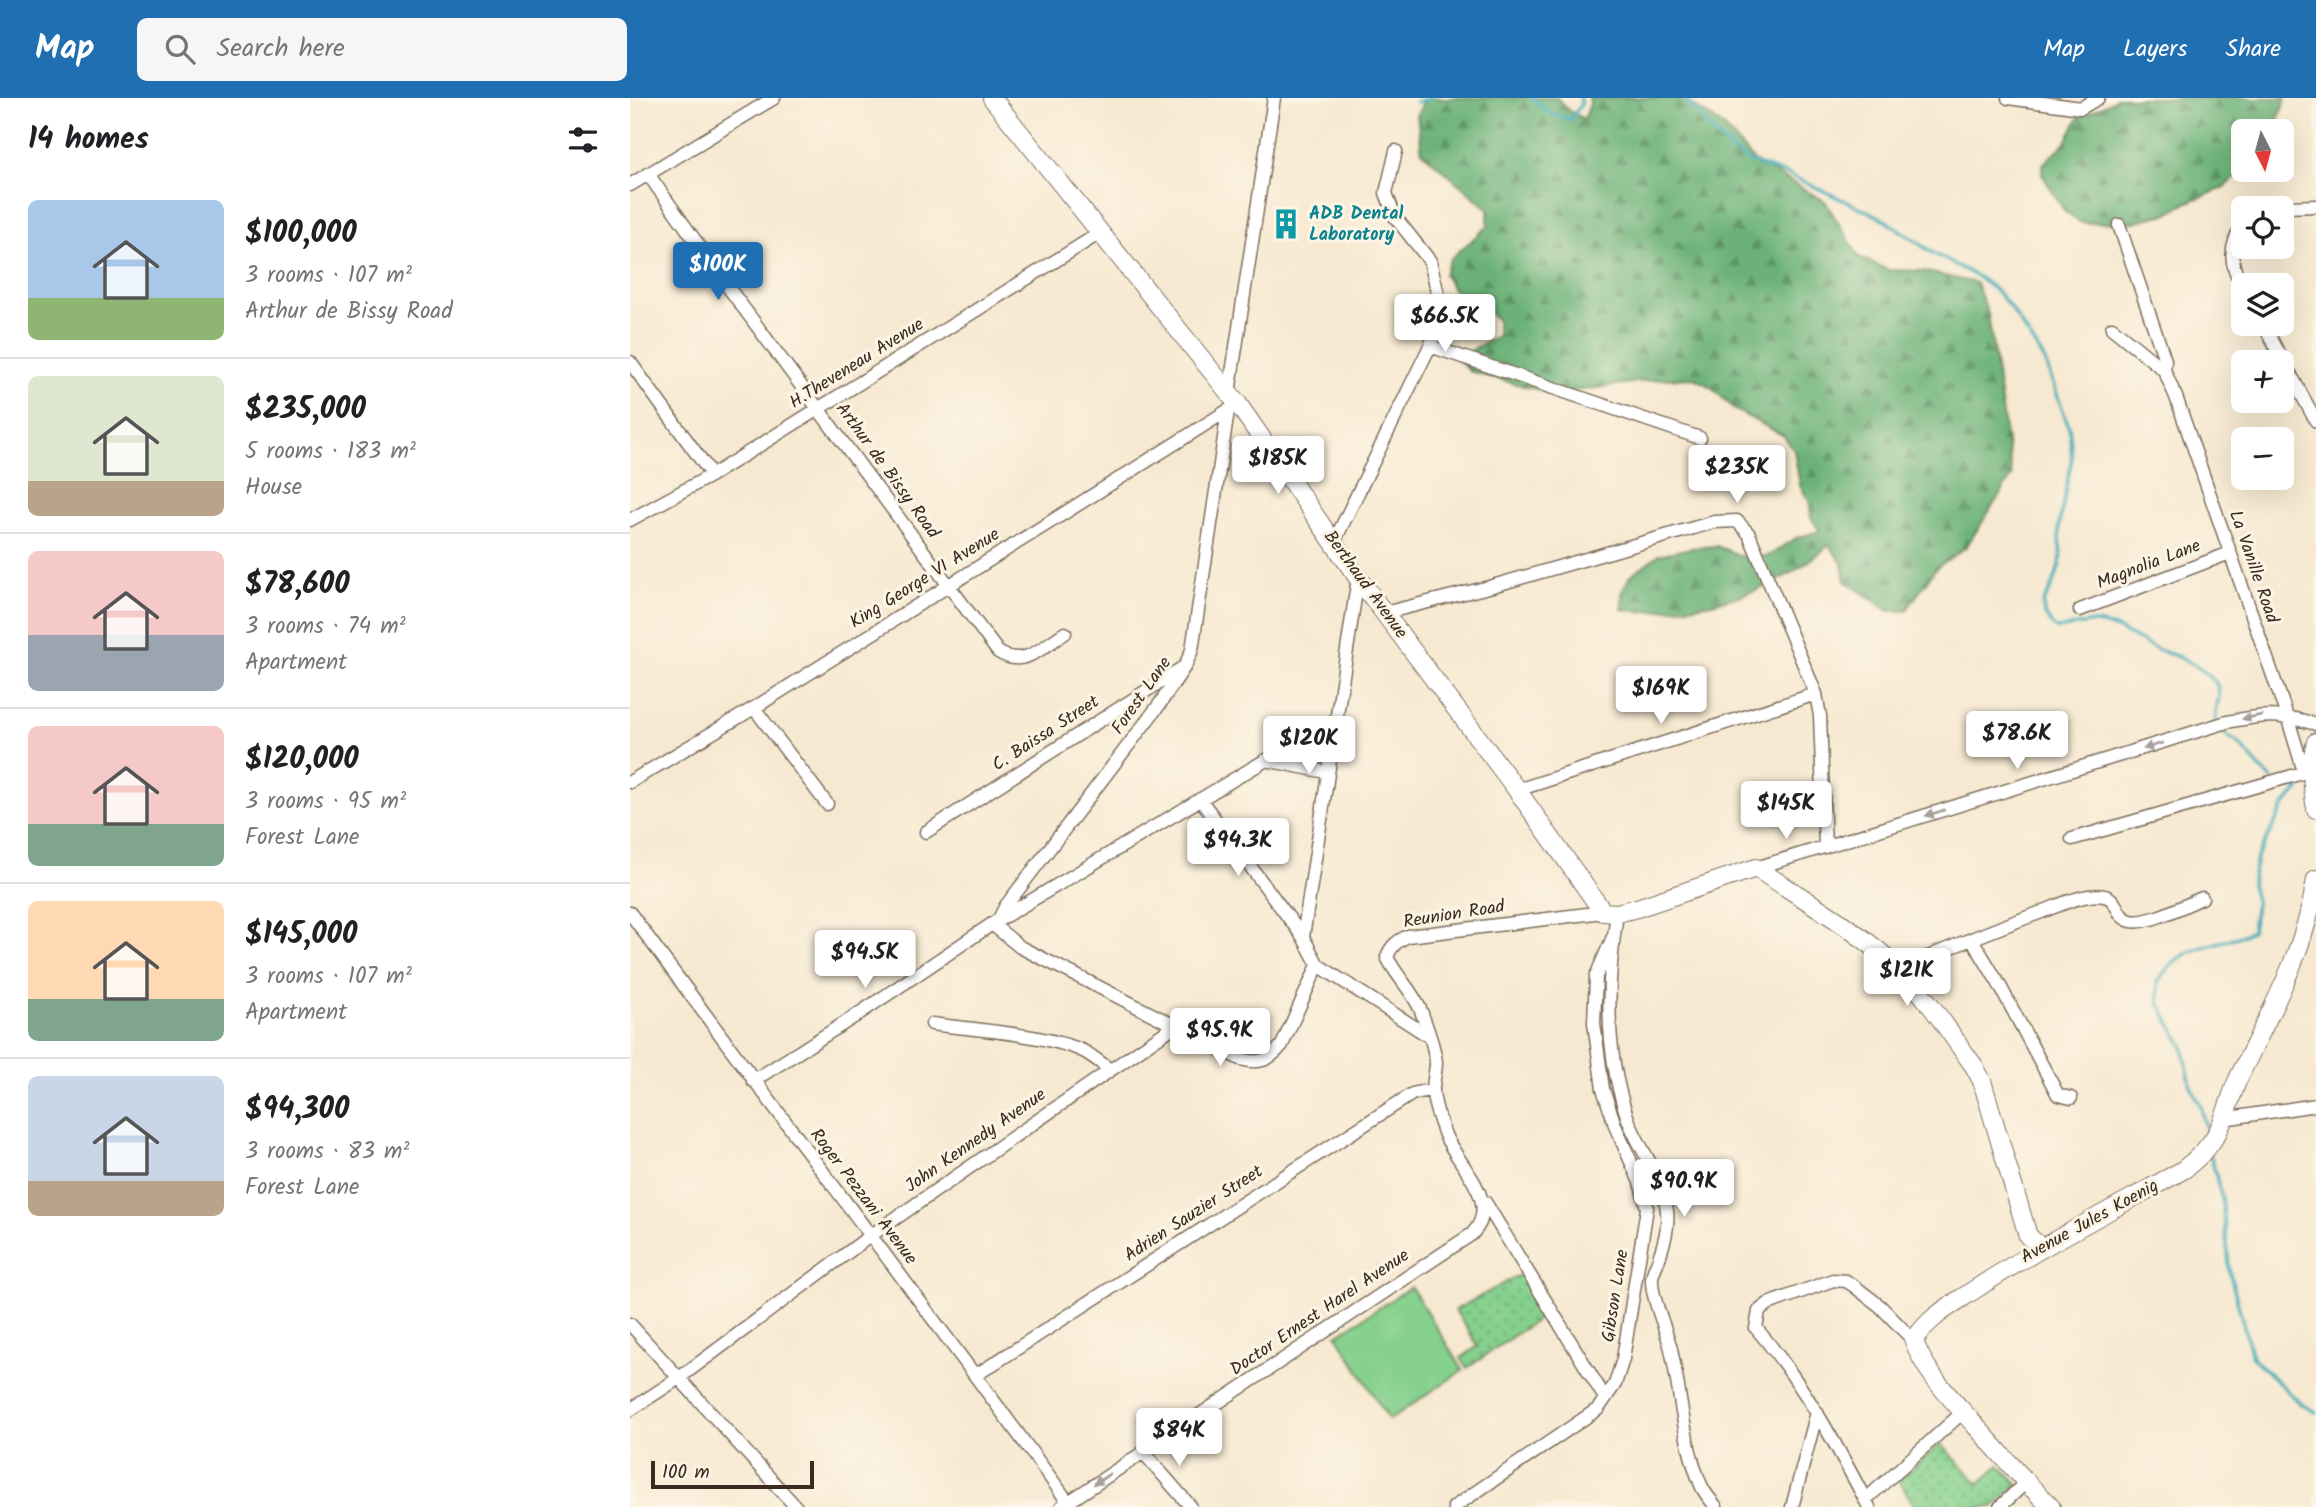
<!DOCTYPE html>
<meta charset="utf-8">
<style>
:root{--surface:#fff;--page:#f6f6f6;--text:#202124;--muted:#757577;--line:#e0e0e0;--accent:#1f6fb2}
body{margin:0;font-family:Kalam,sans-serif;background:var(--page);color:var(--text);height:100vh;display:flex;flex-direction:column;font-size:26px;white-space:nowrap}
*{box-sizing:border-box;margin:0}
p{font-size:23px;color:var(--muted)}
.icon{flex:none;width:38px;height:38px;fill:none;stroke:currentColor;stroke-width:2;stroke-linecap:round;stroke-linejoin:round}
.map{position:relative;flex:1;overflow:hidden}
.details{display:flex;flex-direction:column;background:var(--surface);width:630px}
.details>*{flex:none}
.needle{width:46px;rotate:174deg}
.buttons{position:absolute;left:1601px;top:21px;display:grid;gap:14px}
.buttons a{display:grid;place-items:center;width:63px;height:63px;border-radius:10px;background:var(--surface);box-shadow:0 7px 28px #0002;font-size:35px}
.scale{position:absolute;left:21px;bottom:18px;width:163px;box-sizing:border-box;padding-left:7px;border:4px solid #3b2a1e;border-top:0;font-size:19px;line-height:24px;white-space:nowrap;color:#3b2a1e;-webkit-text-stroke:5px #fcf5e5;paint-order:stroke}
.price{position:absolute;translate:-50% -60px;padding:0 16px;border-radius:7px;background:#fff;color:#222;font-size:23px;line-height:46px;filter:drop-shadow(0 2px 4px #0008)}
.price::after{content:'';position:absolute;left:50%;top:42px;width:21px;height:16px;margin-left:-10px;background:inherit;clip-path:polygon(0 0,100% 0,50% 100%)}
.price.active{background:var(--accent);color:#fff}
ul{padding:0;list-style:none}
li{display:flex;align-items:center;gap:21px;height:175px;padding:0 28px}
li+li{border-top:2px solid var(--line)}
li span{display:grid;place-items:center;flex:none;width:196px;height:140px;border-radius:10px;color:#555}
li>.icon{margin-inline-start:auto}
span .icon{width:84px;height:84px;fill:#fffc;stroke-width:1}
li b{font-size:30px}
h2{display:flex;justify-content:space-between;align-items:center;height:84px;padding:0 28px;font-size:30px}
header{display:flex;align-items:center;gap:42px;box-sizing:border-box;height:98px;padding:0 35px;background:var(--accent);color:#fff}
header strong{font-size:33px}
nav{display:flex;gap:38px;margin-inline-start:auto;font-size:24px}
.search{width:490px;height:63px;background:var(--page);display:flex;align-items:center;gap:18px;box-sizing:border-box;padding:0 24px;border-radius:10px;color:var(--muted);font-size:26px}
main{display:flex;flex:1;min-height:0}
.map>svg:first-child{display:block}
</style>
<header>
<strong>Map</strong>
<div class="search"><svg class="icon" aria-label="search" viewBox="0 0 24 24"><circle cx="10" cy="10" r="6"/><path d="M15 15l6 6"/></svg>Search here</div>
<nav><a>Map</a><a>Layers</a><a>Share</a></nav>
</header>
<main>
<section class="details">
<h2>14 homes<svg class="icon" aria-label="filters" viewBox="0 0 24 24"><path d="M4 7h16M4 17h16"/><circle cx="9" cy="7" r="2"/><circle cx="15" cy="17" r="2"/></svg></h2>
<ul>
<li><span style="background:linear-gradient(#a9c7e8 70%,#8fb573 0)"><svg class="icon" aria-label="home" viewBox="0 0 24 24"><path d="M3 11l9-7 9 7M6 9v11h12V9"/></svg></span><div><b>$100,000</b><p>3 rooms · 107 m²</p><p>Arthur de Bissy Road</p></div></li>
<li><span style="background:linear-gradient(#dfe7d0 75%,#b9a48a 0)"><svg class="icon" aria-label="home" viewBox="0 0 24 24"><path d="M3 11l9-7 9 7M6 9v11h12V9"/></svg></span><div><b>$235,000</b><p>5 rooms · 183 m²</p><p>House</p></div></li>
<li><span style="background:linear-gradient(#f6c9c9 60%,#9aa5b1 0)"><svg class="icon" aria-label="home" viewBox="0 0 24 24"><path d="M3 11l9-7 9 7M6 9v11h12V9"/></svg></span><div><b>$78,600</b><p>3 rooms · 74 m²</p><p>Apartment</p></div></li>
<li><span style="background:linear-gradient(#f6c9c9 70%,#7fa58c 0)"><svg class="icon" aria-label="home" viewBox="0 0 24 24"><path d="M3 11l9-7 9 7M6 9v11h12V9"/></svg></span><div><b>$120,000</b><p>3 rooms · 95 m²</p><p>Forest Lane</p></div></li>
<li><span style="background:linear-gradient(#ffd9b3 70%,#7fa58c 0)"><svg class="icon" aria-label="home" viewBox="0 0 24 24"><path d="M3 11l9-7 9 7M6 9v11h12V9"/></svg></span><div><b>$145,000</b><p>3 rooms · 107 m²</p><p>Apartment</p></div></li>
<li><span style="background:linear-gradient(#c9d6e8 75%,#b9a48a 0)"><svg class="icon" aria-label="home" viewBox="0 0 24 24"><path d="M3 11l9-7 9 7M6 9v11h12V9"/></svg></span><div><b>$94,300</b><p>3 rooms · 83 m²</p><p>Forest Lane</p></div></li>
</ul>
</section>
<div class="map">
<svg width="1686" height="1409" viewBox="0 0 1686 1409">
<defs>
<pattern id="grass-dots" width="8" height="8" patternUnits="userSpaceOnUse" patternTransform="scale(1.75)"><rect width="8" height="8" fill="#85d08d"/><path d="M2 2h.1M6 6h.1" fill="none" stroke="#6ea973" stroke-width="1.8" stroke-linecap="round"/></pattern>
<pattern id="forest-firs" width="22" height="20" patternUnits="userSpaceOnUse" patternTransform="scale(1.75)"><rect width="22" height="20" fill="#6cb278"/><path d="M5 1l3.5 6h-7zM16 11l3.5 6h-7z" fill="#5a9162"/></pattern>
</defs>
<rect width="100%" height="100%" fill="#fcf5e5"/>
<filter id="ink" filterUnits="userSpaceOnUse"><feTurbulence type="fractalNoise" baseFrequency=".0143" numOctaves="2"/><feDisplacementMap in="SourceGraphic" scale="14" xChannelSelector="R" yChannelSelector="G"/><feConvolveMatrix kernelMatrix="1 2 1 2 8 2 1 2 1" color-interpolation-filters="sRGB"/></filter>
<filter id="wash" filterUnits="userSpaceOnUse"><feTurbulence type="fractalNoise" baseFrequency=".00686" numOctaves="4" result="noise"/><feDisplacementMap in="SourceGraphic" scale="28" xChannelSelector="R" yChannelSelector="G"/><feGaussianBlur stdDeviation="1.57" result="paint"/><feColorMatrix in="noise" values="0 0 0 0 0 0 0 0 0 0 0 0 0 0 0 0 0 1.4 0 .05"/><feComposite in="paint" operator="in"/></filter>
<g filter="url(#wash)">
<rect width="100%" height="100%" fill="#f7e9d1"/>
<path fill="url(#grass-dots)" stroke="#607d56" stroke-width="2" d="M891,1176l24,40 -78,54 -6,-10 17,-12 -23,-36z
M1311,1346l38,40 20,-19 19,19 -25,23h-78l-16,-27z"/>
<path fill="url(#forest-firs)" stroke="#546e4b" stroke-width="2" d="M795,0h132l12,13 15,8 6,-15 -1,-6h93l40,27 32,36 71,40 34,56 29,13 35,1 53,12 12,31 24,162 -46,71 -30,21 -30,43h-17l-44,-30 -3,-18 -13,-18c-46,41 -98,59 -159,64 -17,2 -31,4 -48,0v-18l8,-15 28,-21 32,-7 27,-2 31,13 22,-4 26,-17 24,-7 -9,-13 -2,-17 -9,-15 -6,-35 -10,-15 -49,-26 -25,-24 -16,-8 -35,1 -106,15 -84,-23 -12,-13 41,-22 -1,-17 -43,-29 -10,-15 6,-16 38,-33v-17l-66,-57 -5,-37z
M1485,0h171l-12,33h-30v39h2l-25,19 -33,13 -22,12 -33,8 -45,1 -8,-1 -15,-10 -23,-38v-9l24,-23 13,-25 36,-17z"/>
<path fill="#85d08d" stroke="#607d56" stroke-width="2" d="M781,1189l52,83 -74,50 -52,-85z"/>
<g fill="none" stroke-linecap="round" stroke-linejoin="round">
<path stroke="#3cacb8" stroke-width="3.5" d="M901,0l21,16 19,5 10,-15 -1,-6
M1054,0l32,37 16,15 16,11 41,14 91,42 53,36 45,24 19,14 15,19 32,49 25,68 3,30 -13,68 2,33 -5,19 -13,27 1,10 12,15c13,0 24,-7 37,-6 18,0 43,16 59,24 10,5 21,7 31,12 10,5 28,16 34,26 6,12 -4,25 -1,37 3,11 15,15 23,22 12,12 20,26 33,35
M786,4l15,-4
M1652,686l18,5
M1577,1034l-6,-26 -10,-19 -8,-41 -24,-43 -1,-21c23,-41 58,-33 94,-51l4,-28 -5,-19 6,-26 27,-53 16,-16
M1581,1059l11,41 8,76 22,83 49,47 15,8"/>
</g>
</g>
<g filter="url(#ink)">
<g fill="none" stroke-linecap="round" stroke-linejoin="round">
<g stroke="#7d6d5d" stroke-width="15">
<path id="street" d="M1378,0l73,10 17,-10
M18,76l83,117 267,361c26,17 44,-5 67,-19
M0,87l144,-87
M1630,110l56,-2
M1614,124c-16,26 -15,42 0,67
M1489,127l46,135 -1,10
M1633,226l53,97
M1482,230l52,42 12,27 111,319 15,49 11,5
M800,248l270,92
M0,264l82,113
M599,295l45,-295
M0,422l82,-45 388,-242
M704,444l96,-196 13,-31 -13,-54 -35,-44 -9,-24 10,-42
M1450,512l150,-57
M754,515l105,-26 225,-65 23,-1 12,13 67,160 4,22 5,131
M124,610l73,96
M0,684l124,-74 484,-304
M887,692l299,-96
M570,701l103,138
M296,734l256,-164
M1442,741l241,-69
M1126,770l471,-146c38,-8 52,-8 89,2
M0,815c145,197 294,391 438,589
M987,815c-10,67 -13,134 9,200 10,34 38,62 41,98 2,16 -3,32 -8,47 -2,6 -6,13 -7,20 -1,20 14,50 19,71 10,45 12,93 30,136 3,8 10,15 15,22
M369,821l6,-12 154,-202 26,-39 7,-16 36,-239
M362,826l28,23 220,112c19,5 29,2 42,-14l36,-80 112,72
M1342,841l27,45 59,111 13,3
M688,867l-15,-28 55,-359
M1269,871c46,-19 92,-39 140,-56 16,-6 34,-15 50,-17 35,-5 21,19 42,25 17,4 54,-16 71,-23
M302,926c44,6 112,10 151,27 10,5 18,12 27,19
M123,983l101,-64 138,-93 274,-164 60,12
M1593,1021l93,-14
M855,1104l120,196
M0,1226l166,183
M346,1277l436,-281 21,-5
M0,1312l49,-32 191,-142 303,-209
M513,1354l48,55
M1235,1402l98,-88
M431,1409l411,-273c31,-32 -14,-68 -27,-99 -5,-14 -12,-31 -12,-46 0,-9 3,-17 3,-27 -2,-18 -9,-34 -15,-51 -8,-20 -25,-35 -34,-54 4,-11 10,-16 21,-21l195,-24
M824,1409l144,-98 17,-25 8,-25 24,-151 -7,-26 -24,-54 -13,-39 -9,-66 2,-47 17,-39
M1162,1409l25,-95
M1239,1409c-33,-63 -66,-124 -113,-179l3,-17 9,-7 65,-24 13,1 8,5 26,20 34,35
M1370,1409l26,-25"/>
</g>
<g stroke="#7d6d5d" stroke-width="20">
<path id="secondary" d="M362,0l246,306 120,174 159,212 86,122 14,1 20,-5 119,-40c47,31 106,64 146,104 27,27 49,63 72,94l8,15 46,155 14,12
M1686,644c-6,21 -4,45 0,67
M1421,1409c-27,-26 -52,-55 -77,-83 -22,-25 -49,-51 -60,-83 14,-24 38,-36 60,-51 67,-44 139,-81 209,-120 13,-10 25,-21 33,-35 10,-17 14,-38 22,-56 31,-65 68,-128 78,-200"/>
</g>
<use href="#street" stroke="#fff" stroke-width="12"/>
<use href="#secondary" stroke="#fff" stroke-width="18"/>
</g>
<defs><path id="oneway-solid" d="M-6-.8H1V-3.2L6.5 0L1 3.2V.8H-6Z" transform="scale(1.75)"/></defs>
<g fill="#a79f9a">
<use href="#oneway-solid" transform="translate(1622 619) rotate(169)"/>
<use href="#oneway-solid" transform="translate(1523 648) rotate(162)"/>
<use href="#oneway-solid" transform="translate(1305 715) rotate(162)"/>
<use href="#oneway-solid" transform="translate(472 1381) rotate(146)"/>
</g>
</g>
<defs>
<g id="building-bare" transform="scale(2.415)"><path d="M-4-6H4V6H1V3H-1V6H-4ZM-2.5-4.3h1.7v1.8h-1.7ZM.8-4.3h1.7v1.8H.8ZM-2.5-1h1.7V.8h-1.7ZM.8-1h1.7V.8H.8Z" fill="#0f9aa8" stroke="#fcf5e5" stroke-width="2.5" paint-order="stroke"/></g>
</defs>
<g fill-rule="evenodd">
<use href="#building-bare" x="656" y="126"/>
</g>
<g text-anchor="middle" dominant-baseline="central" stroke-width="6" stroke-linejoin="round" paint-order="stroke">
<g font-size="18" font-weight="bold" fill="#0d838f" stroke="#fcf5e5" text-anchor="start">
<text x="679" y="116">ADB Dental<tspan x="679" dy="21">Laboratory</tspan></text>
</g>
<g font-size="18" fill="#3b2a1e" stroke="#fcf5e5">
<text transform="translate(227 266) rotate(-32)">H.Theveneau Avenue</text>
<text transform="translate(257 373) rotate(54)">Arthur de Bissy Road</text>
<text transform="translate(1519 467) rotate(-21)">Magnolia Lane</text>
<text transform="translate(1623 469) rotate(71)">La Vanille Road</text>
<text transform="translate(295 481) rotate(-32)">King George VI Avenue</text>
<text transform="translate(735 487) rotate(54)">Berthaud Avenue</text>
<text transform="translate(512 598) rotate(-55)">Forest Lane</text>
<text transform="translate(416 636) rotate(-33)">C. Baissa Street</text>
<text transform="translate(824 817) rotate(-9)">Reunion Road</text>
<text transform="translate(346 1043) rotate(-35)">John Kennedy Avenue</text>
<text transform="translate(233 1099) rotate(53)">Roger Pezzani Avenue</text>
<text transform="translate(564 1116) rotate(-33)">Adrien Sauzier Street</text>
<text transform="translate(1460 1124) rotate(-29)">Avenue Jules Koenig</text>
<text transform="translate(986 1198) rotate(-81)">Gibson Lane</text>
<text transform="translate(690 1215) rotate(-34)">Doctor Ernest Harel Avenue</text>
</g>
</g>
</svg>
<div class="buttons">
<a><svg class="needle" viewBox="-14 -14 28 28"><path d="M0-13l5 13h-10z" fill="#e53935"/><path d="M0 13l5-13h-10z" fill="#757577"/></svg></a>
<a><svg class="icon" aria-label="locate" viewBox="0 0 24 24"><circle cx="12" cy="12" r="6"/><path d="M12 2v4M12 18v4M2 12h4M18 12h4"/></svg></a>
<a><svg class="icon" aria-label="layers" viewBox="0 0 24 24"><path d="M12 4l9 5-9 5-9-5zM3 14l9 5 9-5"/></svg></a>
<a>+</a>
<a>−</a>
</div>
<div class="scale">100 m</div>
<b class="price active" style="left:88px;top:204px">$100K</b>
<b class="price" style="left:815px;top:256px">$66.5K</b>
<b class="price" style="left:648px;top:398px">$185K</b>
<b class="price" style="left:1107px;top:407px">$235K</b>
<b class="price" style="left:1031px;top:628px">$169K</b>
<b class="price" style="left:1387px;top:673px">$78.6K</b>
<b class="price" style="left:679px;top:678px">$120K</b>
<b class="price" style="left:1156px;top:743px">$145K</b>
<b class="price" style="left:608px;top:780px">$94.3K</b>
<b class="price" style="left:235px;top:892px">$94.5K</b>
<b class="price" style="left:1277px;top:910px">$121K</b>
<b class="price" style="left:590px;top:970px">$95.9K</b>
<b class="price" style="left:1054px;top:1121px">$90.9K</b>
<b class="price" style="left:549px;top:1370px">$84K</b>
</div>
</main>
